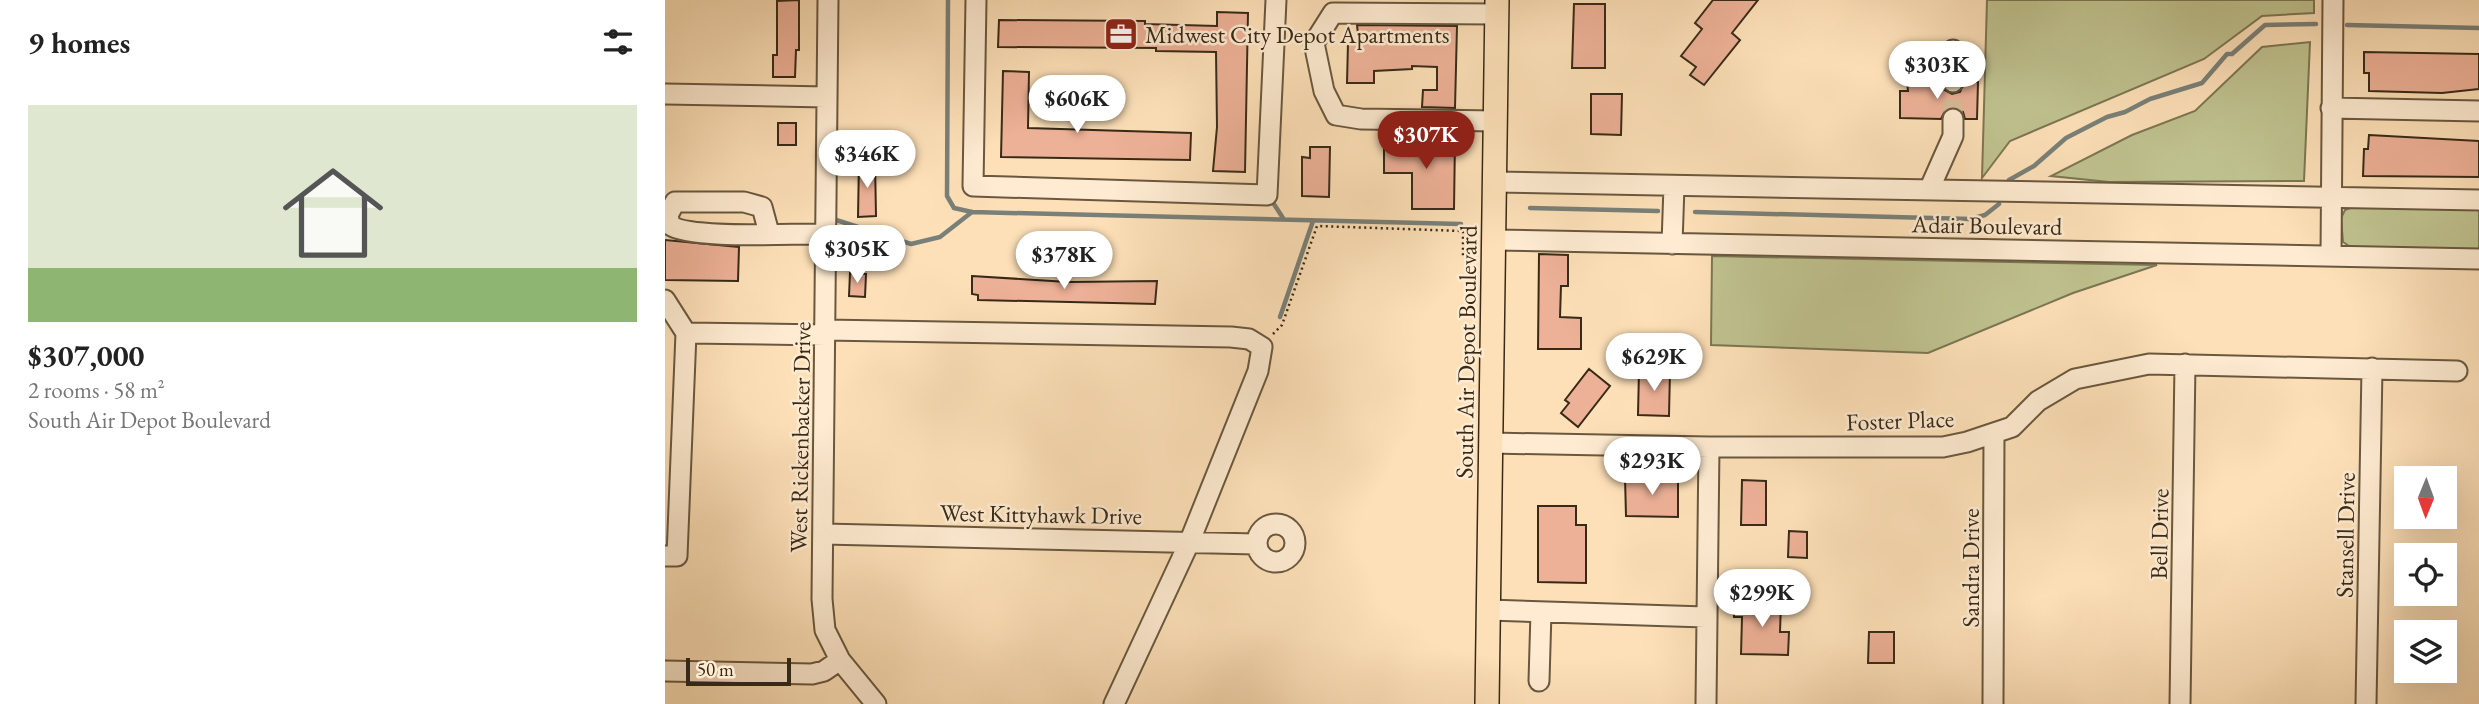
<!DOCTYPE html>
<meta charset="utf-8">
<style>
:root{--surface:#fff;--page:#f6f6f6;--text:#222;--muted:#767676;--accent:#8f2418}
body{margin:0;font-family:"EB Garamond",serif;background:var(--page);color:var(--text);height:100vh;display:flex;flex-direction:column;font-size:26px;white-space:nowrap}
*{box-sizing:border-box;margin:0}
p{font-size:23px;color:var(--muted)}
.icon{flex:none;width:38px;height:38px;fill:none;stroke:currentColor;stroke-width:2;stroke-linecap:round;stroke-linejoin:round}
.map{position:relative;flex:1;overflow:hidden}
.panel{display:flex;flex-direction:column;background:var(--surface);width:665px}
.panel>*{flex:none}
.needle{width:46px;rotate:181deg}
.fabs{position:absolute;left:1729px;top:466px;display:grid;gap:14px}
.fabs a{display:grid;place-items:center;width:63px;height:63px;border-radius:0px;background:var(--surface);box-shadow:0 7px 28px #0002;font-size:35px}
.scale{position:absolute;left:21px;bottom:18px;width:105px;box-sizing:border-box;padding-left:7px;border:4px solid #382a17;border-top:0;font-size:19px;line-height:24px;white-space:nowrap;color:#382a17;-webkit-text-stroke:5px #feebd1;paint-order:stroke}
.price{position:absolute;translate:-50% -60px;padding:0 16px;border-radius:24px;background:#fff;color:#222;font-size:23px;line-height:46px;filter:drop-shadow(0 2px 4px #0008)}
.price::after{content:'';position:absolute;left:50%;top:42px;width:21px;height:16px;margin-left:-10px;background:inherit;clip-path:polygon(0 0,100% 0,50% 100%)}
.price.current{background:var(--accent);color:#fff}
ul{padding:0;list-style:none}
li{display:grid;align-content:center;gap:14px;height:371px;padding:0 28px}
li span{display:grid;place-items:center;height:217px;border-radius:0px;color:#555}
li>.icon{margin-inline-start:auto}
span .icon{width:126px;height:126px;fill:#fffc;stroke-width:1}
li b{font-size:30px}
h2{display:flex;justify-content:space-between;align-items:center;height:84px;padding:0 28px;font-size:30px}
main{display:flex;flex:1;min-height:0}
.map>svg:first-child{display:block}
</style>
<main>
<section class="panel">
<h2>9 homes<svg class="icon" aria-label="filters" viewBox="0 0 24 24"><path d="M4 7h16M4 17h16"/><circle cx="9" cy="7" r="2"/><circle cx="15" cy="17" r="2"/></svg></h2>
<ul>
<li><span style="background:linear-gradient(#dfe7d0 75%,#8fb573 0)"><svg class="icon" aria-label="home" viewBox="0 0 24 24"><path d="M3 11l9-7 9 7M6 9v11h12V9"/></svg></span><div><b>$307,000</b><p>2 rooms · 58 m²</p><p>South Air Depot Boulevard</p></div></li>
</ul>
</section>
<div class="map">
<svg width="1814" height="704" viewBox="0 0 1814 704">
<rect width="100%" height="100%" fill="#fde0b8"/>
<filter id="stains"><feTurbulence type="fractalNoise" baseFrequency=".00286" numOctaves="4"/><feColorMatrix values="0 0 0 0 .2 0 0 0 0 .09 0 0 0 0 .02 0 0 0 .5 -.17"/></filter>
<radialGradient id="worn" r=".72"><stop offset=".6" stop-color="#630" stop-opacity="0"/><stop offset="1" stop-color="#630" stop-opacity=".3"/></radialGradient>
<path fill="#bfc28f" stroke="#7c7653" stroke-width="2" d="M1322,0h327v13l-52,3 -58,43 -194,82 -28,37z
M1645,42l-6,139 -195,1 -58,-6 81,-41 63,-24 67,-64z
M1690,206l124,3v40l-127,-1 -9,-6 -2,-24 4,-8z
M1047,256l445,9 -84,28 -145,60 -217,-8z"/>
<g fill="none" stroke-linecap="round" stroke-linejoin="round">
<path stroke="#798079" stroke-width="4.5" d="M283,0l-1,196 7,12 18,4 489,12
M1682,25l132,3
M1344,180l25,-14 32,-28 41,-21 18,-5 25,-13 52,-16 25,-29h5l33,-29 51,-1
M605,198l13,20
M865,208l128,3
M1030,212l275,7 15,-4 14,-11
M168,219l78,25 29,-7 32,-25
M615,317l33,-96"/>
</g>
<path fill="#edb197" stroke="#382a17" stroke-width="2" d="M134,0v50h-3l-1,27h-22v-22h4v-54z
M1048,0h45l-26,33 8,7 -36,45 -14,-10 6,-8 -15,-11 21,-27 -7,-6z
M909,4h31v64h-33z
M552,12l31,1 -3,159 -32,-1 4,-44 -1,-75 -60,-1v-3l-158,-1 1,-27 146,1v3l72,2z
M692,25l100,1 -2,82 -33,-1 1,-17h14v-23l-25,-1v3l-38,2v12h-27l1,-40 11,1z
M1699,52l115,2v35l-37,4 -73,-2v-18h-5z
M338,71l26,1 -1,56 163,5 -1,27 -189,-3z
M1242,81l34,1 2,7 9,5 8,-2 5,-10h13l-1,37h-12l-2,-7 -9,-5 -8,2 -5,10 -41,-1v-27h8z
M926,94h31l-1,41 -30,-1z
M113,123h18v22h-18z
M1704,135l110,6v36l-116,-1 1,-27h4z
M761,138l29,1 -1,70h-42v-36h-28v-29l42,1z
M645,147h20l-1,50 -27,-1v-39l8,1z
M194,161l16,1 1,54 -18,1z
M0,240l74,7 -1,34 -73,-1z
M874,254l29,1v31h-7l-1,31 21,1v31h-43z
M185,273l16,1 -1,23 -16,-1z
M307,276l96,6 89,-1 -2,23 -177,-4v-5l-6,-1z
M924,369l21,17 -32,41 -17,-14 8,-10 -4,-3z
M974,370h31l-1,46 -31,-1z
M960,477l53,1v39l-52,-1z
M1077,480l24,1v44h-25z
M873,506h38v19h10v58l-48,-1z
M1124,531l18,1v26l-19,-1z
M1068,602l48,1 -1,29h9l-1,23 -47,-1 1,-37h-8z
M1204,632h25v31h-26z"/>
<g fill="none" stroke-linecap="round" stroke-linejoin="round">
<path stroke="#d6bc98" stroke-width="19" stroke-dasharray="19 10" stroke-linecap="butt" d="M1288,119v-37"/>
<g stroke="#69583f" stroke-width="23">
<path id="minor" d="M163,0l-6,599 3,31 15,30
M311,0l-3,186 294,9 9,-195
M1288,82v-32
M0,94l161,3
M1666,108l148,3
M831,121l-135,-2 -25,-4 -12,-24 -10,-48 19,-30 164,1
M830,182l984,18
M1264,190l24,-54v-17
M104,233l-7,-26 -18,-5h-69l-7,13 2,10c19,15 126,8 156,9
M829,240l985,19
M1007,244l2,-58
M1666,256l2,-256
M0,300l21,33 -9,223h-12
M160,330l406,7 18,2 13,8 -4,24 -69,172 -75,161
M21,333l139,2
M826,443l218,4h234l24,-5 45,-15 26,-26 37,-22 74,-15 308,7
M592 543a19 19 0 1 1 38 0a19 19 0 1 1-38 0Z
M159,534l432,10
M824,610l216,7
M0,671l147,3 12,-3 16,-11 36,44
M874,681l2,-69
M1041,704l3,-257
M1328,704l1,-271
M1515,704l5,-340
M1701,704l6,-336"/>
</g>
<g stroke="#382a17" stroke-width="26">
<path id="major" d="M822,704l10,-704"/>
</g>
<path stroke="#382a17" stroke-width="2.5" stroke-dasharray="2 3.5" stroke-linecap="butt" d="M608,334l9,-9 35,-99 146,5v25"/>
<use href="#minor" stroke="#feebd1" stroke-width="19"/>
<use href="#major" stroke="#fde0b8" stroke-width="23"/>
</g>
<defs>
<g id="office-square" transform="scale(1.75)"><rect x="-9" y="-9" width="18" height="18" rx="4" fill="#8f2418" stroke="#feebd1"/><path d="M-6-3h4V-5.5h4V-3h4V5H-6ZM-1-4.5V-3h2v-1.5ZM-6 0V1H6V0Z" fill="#fff"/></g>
</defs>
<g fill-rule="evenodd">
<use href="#office-square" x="456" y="34"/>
</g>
<g text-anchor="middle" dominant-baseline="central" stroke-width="5" stroke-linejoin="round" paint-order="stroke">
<g font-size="24" fill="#382a17" stroke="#feebd1" text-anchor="start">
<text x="480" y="34">Midwest City Depot Apartments</text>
</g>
<g font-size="24" fill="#382a17" stroke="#feebd1">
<text transform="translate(1322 225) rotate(1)">Adair Boulevard</text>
<text transform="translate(801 352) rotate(-89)">South Air Depot Boulevard</text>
<text transform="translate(1235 420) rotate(-2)">Foster Place</text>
<text transform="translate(135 437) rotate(-89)">West Rickenbacker Drive</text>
<text transform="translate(376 514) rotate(1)">West Kittyhawk Drive</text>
<text transform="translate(1494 534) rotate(-89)">Bell Drive</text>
<text transform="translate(1680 535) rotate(-89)">Stansell Drive</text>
<text transform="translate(1305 568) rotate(-90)">Sandra Drive</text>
</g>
</g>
<rect width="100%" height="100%" filter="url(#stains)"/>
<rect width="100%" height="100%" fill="url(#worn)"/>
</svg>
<div class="fabs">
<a><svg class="needle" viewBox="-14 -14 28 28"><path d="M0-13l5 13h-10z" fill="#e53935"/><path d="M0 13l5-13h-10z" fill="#767676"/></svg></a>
<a><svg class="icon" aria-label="locate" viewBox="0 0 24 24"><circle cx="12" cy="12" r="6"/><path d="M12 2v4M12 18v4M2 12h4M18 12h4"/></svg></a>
<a><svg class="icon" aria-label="layers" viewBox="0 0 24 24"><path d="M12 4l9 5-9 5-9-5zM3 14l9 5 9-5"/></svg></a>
</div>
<div class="scale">50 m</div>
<b class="price" style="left:1272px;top:101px">$303K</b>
<b class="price" style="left:412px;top:135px">$606K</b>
<b class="price current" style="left:761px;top:171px">$307K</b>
<b class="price" style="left:202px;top:190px">$346K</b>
<b class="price" style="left:192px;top:285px">$305K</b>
<b class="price" style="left:399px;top:291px">$378K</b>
<b class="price" style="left:989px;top:393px">$629K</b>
<b class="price" style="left:987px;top:497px">$293K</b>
<b class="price" style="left:1097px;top:629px">$299K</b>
</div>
</main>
